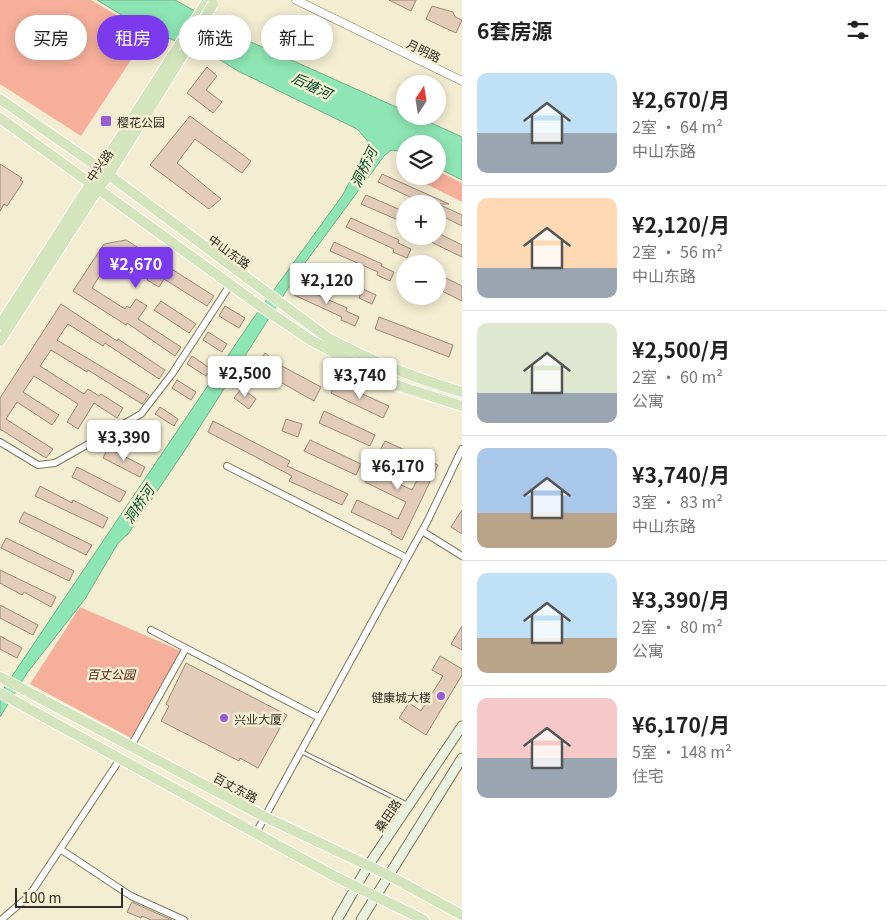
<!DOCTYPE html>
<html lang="zh">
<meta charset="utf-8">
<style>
:root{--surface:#fff;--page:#f2f2f2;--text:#222;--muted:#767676;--line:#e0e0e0;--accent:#7c3aed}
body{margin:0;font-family:Georgia,"Noto Sans SC",serif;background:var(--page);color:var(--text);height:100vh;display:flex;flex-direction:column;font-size:19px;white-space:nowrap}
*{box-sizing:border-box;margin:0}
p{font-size:16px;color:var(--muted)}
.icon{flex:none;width:28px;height:28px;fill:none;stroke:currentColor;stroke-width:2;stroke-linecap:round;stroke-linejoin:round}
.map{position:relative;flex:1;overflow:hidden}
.details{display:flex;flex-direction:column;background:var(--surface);width:425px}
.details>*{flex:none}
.guide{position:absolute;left:15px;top:15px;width:371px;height:45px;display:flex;gap:10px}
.needle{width:32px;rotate:12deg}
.tools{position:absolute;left:396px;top:75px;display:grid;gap:10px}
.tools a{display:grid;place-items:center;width:50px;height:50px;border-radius:50%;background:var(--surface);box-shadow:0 2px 12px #0003;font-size:25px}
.scale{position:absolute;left:15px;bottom:12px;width:108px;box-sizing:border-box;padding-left:5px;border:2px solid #312f24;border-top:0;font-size:14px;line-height:18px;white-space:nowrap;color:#312f24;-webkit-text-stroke:4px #f3edd1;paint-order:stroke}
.price{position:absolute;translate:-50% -42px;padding:0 11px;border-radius:5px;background:#fff;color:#222;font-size:16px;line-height:32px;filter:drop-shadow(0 1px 2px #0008)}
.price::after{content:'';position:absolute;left:50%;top:30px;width:15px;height:11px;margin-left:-8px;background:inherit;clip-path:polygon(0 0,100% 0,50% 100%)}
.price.active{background:var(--accent);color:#fff}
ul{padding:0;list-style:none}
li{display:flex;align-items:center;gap:15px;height:125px;padding:0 15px}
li+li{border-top:1px solid var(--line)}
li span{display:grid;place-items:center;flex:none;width:140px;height:100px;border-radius:10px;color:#555}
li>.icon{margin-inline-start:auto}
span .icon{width:60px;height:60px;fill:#fffc;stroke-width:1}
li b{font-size:21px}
h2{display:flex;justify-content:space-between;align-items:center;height:60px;padding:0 15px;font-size:21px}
.tag{padding:0 18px;border-radius:22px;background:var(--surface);box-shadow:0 2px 12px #0003;font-size:18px;line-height:45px}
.tag.active{background:var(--accent);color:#fff}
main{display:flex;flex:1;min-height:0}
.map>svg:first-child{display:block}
</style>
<main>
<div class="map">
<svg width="462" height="920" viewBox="0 0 462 920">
<rect width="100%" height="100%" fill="#f3edd1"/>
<path fill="#f6af9b" d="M0,0h91l57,34 -67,102 -81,-52z
M438,171l24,12v19l-52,-26h28z
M80,607l101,44 -50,87 -101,-54z"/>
<path fill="#8ee6b4" stroke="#72af89" d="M97,0h78l76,42 154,69v5h11l46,21v43l-24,-12v-24h-33v8l-14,-2 -7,6 -85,115 -114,179 -57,84 -10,9 -33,56 -58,74 -27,44v-23l252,-374 90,-124 26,-48 -1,-8 -10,-11 -119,-58 -31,-19 -59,-21z"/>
<path fill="#e3cdb9" stroke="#9c8875" d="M389,0h27l-5,11z
M432,6l21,6 2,5 7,3 -6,13 -30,-14z
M207,67l10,9 -11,14 16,12 -9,11 -26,-20z
M190,116l61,45 -9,12 -47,-34 -18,24 44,36 -12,10 -59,-44z
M0,164l22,14 -2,2 3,2 -16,24 -3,-2 -4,7z
M382,174l67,30h-11l24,11v11l-24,-12v-10h-13l-47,-22z
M366,195l39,17v11l-44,-19z
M351,218l48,22 -1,3 13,6 -4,9 -14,-6 1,-3 -48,-22z
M438,233l24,12v12l-31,-15z
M126,240l88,56 -7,10 -43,-27 -5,8 -12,-7 5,-7 -36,-23 -24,38 33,21 2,-3 3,2 6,-9 11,7 -9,13 43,28 -6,9 -48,-33 -1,2 -53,-34 31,-47z
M334,242l48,22 -1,2 13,6 -4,9 -13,-6 1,-3 -48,-21z
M316,264l48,22 -1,3 13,6 -4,9 -13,-6 1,-3 -48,-22z
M438,274l24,12v15l-24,-12z
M298,286l49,22 -1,3 13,6 -4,9 -14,-6 1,-3 -48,-22z
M161,301l35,23 -7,9 -35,-23z
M61,304l56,37 1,-2 47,31 -6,9 -54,-36 -2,3 -35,-22 -11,16 92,55 -7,9 -54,-34 -1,2 -36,-22 -11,16 44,28 4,-5 11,7 2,-2 22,14 -6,10 -23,-15 -16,26 -11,-7 11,-18 -44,-28 -11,16 36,23 -7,10 -35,-23 -11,17 47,30 -7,9 -46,-29v-31z
M225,306l20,12 -6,10 -20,-12z
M379,317l74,28 -4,12 -74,-28z
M208,332l19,12 -5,8 -19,-12z
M265,353l15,12 41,22 -7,14 -39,-22 -18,-14z
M192,356l19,13 -5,7 -19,-12z
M177,380l19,12 -5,8 -19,-12z
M336,382l53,24 -6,12 -52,-25z
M242,388l14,11 -7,10 -15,-11z
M160,407l18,12 -4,7 -19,-12z
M324,411l51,24 -5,11 -51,-23z
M286,419l16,5 -4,13 -16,-6z
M213,421l77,40 -3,5 61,28 -6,11 -53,-24 3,-5 -84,-44z
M310,440l51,24 -5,11 -52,-24z
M385,441l53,24 -36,75 -11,-6 1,-3 -41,-19 6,-12 41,19 8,-17 -41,-20 5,-12 42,20 9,-18 -42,-20z
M108,448l37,19 -5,10 -37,-19z
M77,467l49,25 -6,10 -48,-25z
M40,486l32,17 1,-3 35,18 -5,10 -68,-32z
M462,510v24l-11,-7z
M24,512l68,33 -6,10 -67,-33z
M6,538l68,33 -5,10 -68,-33z
M0,570l56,27 -5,10 -27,-15 -2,3 -22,-12z
M0,605l38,20 -5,10 -33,-17z
M462,626v24l-11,-6z
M0,636l22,12 -5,10 -17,-9z
M440,656l22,13v6l-36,60 -27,-17 10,-15 12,8 22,-35 -11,-6z
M186,663l101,52 -29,53 -18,-10 -1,3 -78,-40 8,-15 -3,-2z
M132,902l13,6 27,12h-21l-9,-4 -1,2 -14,-6z"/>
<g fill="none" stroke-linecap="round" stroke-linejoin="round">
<g stroke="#7d785f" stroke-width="5">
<path id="service" d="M300,751l107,53"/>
</g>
<g stroke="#7d785f" stroke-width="8">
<path id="minor" d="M0,442l38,23 17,-2 86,-49 31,-40 58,-89
M227,466l180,92 -151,275
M422,531l40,25
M407,558l20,-36 35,-73
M151,630l167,87
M131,746l55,-98
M60,849l71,47 53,24
M1,920l28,-24 91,-137"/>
</g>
<g stroke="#7d785f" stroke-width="9">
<path id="tertiary" d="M296,0l166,81"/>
</g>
<g stroke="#7d785f" stroke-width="11">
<path id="secondary" d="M337,920l31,-54 94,-140
M361,920l101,-162"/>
</g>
<g stroke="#fff" stroke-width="12">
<path id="primary" d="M0,99l101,70 227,169c43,23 87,40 134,54
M0,118l260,188 52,35 87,45 63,20
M0,325l208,-325
M0,341l98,-152 10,-13 76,-123
M0,677l265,140 123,58 74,40
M0,693l332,182 92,45"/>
</g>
<use href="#service" stroke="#fff" stroke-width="3"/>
<use href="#minor" stroke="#fff" stroke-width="6"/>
<use href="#tertiary" stroke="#fff" stroke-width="8"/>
<use href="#secondary" stroke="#e9f2df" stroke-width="9"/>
<use href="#primary" stroke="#d4e5be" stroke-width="10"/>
<g stroke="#fff" stroke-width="12" stroke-linecap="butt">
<path id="primary-bridge" d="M184,53l29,-49"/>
</g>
<use href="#primary-bridge" stroke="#d4e5be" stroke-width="10"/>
</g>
<g fill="#985dd4" stroke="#f3edd1" stroke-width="2">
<rect x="100" y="115" width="12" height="12" rx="2.5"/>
<circle cx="441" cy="696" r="5"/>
<circle cx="224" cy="718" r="5"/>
</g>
<g text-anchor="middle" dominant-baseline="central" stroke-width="5" stroke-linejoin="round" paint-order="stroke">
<g font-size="12" fill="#312f24" stroke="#f3edd1">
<text transform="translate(424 50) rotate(26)">月明路</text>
<text transform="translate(99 165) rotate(-55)">中兴路</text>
<text transform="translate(230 251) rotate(36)">中山东路</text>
<text transform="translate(236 787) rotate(28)">百丈东路</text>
<text transform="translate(387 815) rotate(-56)">桑田路</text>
</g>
<g font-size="12" fill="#312f24" stroke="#f3edd1" text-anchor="start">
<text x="117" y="121">樱花公园</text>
<text x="431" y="696" text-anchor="end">健康城大楼</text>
<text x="234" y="718">兴业大厦</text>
</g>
<g font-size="12" font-style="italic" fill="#521c0d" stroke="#f3edd1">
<text x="111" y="673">百丈公园</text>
</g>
<g font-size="14" font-style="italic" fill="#014b2c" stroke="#f3edd1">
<text transform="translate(312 85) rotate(26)">后塘河</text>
<text transform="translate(363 167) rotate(-64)">洞桥河</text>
<text transform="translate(138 504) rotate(-56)">洞桥河</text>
</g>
</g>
</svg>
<div class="tools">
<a><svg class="needle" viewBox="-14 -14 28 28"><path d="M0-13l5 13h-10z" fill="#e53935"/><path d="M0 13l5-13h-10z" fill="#767676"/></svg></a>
<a><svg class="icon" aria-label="layers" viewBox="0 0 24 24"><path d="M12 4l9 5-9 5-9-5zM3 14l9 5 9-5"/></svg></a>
<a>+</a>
<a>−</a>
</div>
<div class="scale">100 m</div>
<b class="price active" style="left:136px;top:289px">¥2,670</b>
<b class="price" style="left:327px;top:305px">¥2,120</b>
<b class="price" style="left:245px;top:398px">¥2,500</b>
<b class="price" style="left:360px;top:400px">¥3,740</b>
<b class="price" style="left:124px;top:462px">¥3,390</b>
<b class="price" style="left:398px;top:491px">¥6,170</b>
<div class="guide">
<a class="tag">买房</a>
<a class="tag active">租房</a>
<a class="tag">筛选</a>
<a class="tag">新上</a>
</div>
</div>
<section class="details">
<h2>6套房源<svg class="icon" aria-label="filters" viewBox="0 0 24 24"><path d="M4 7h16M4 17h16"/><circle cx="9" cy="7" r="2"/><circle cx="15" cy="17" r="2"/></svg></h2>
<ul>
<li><span style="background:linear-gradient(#bfe0f5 60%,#9aa5b1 0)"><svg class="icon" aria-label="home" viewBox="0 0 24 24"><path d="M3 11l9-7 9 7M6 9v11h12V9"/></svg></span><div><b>¥2,670/月</b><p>2室 · 64 m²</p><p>中山东路</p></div></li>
<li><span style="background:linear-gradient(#ffd9b3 70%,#9aa5b1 0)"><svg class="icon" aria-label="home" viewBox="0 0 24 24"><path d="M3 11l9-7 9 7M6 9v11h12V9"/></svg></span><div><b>¥2,120/月</b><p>2室 · 56 m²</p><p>中山东路</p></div></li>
<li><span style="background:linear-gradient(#dfe7d0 70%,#9aa5b1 0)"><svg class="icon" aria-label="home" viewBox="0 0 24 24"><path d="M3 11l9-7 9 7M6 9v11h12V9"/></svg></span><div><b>¥2,500/月</b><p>2室 · 60 m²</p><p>公寓</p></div></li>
<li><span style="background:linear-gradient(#a9c7e8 65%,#b9a48a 0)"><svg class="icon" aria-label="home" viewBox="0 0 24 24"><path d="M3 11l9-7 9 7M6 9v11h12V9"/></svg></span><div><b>¥3,740/月</b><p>3室 · 83 m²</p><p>中山东路</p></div></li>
<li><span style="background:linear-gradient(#bfe0f5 65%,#b9a48a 0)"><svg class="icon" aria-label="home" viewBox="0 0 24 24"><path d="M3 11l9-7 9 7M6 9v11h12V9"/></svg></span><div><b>¥3,390/月</b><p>2室 · 80 m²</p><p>公寓</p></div></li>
<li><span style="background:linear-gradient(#f6c9c9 60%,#9aa5b1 0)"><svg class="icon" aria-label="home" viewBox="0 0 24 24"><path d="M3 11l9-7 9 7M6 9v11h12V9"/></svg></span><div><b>¥6,170/月</b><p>5室 · 148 m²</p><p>住宅</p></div></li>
</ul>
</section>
</main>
